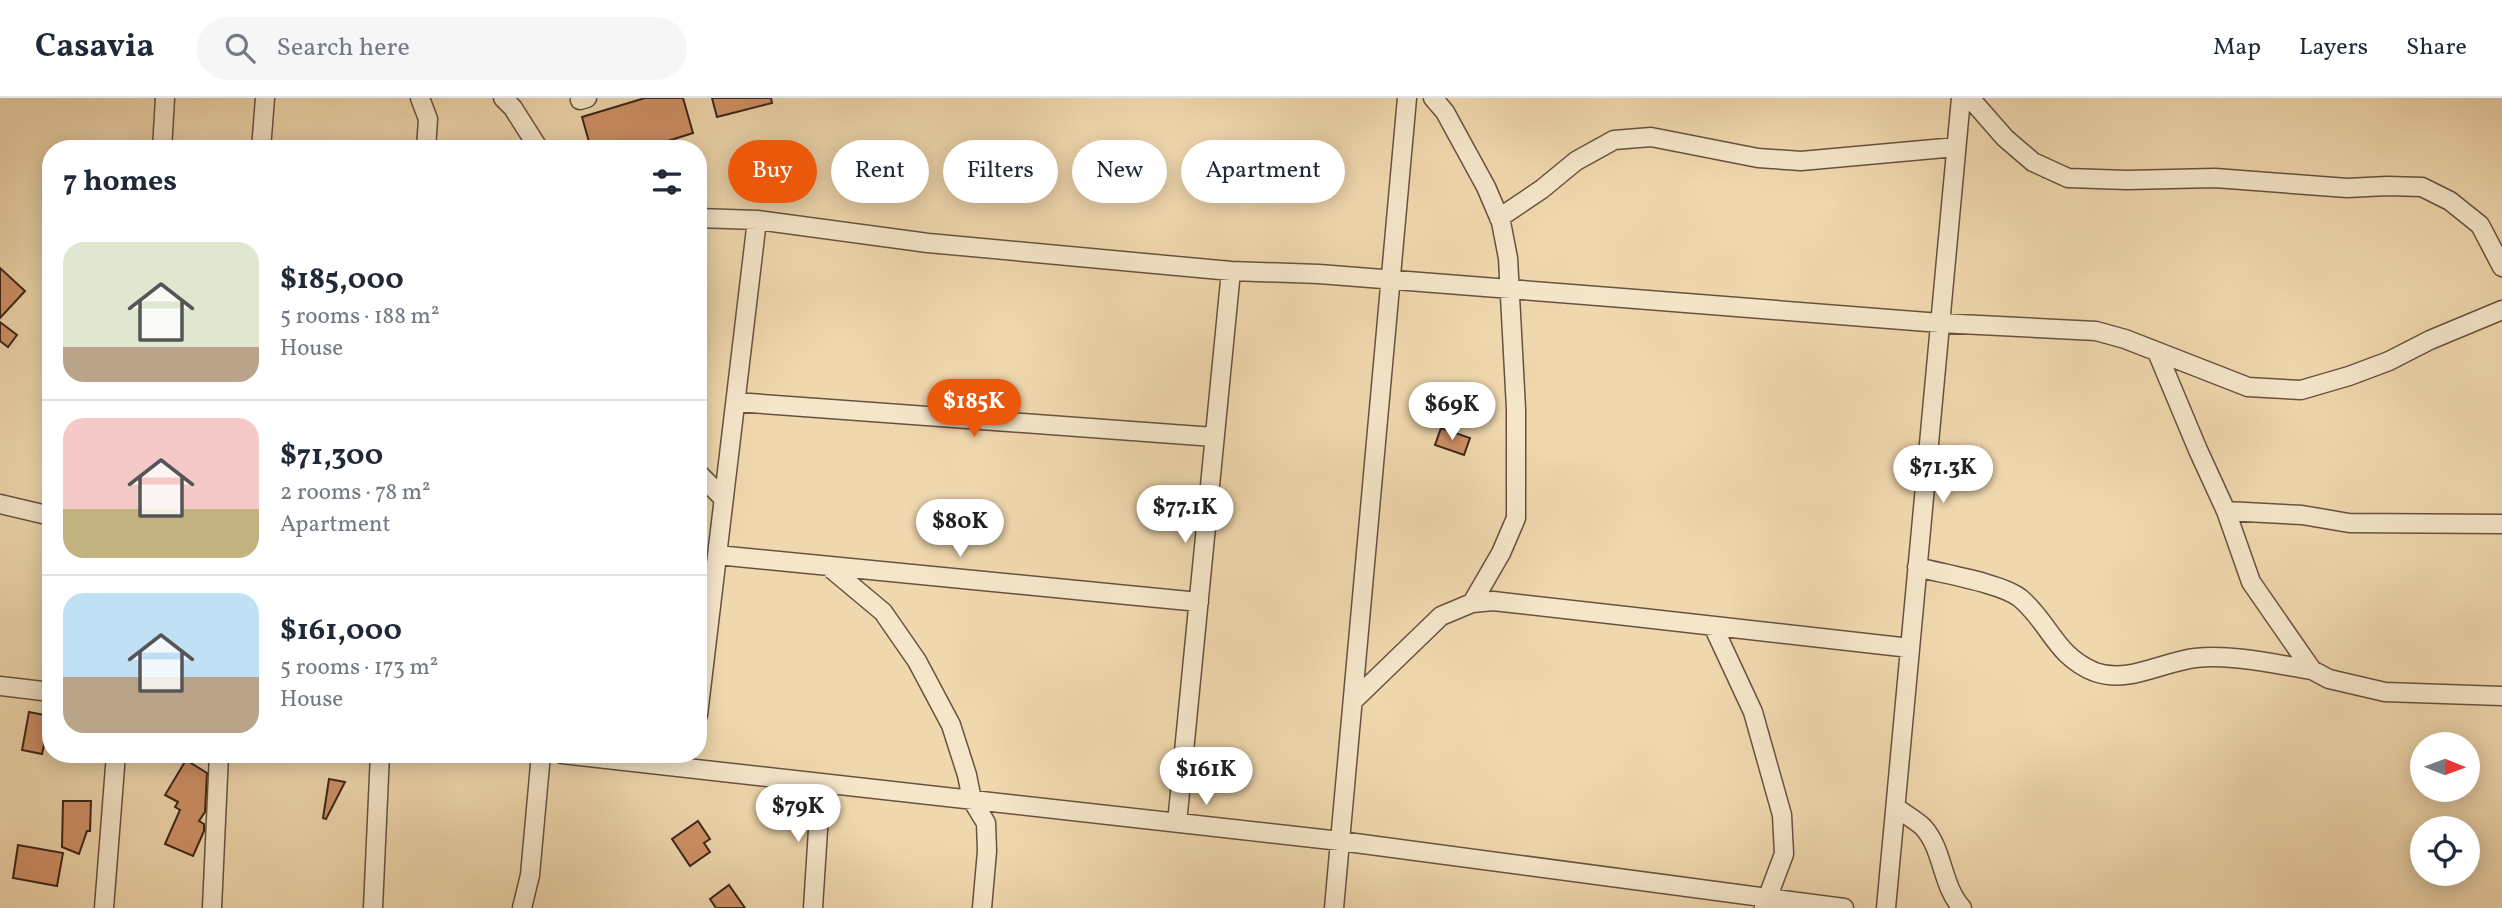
<!DOCTYPE html>
<meta charset="utf-8">
<style>
:root{--surface:#fff;--page:#f6f6f7;--text:#1f2937;--muted:#747a83;--line:#e0e1e3;--accent:#ea580c}
body{margin:0;font-family:Vollkorn,serif;background:var(--page);color:var(--text);height:100vh;display:flex;flex-direction:column;font-size:26px;white-space:nowrap}
*{box-sizing:border-box;margin:0}
p{font-size:23px;color:var(--muted)}
.icon{flex:none;width:38px;height:38px;fill:none;stroke:currentColor;stroke-width:2;stroke-linecap:round;stroke-linejoin:round}
.map{position:relative;flex:1;overflow:hidden}
.sheet{position:absolute;left:42px;top:42px;width:665px;height:623px;display:flex;flex-direction:column;background:var(--surface);border-radius:28px;box-shadow:0 4px 18px #0003}
.sheet>*{flex:none}
.guide{position:absolute;left:728px;top:42px;width:665px;height:63px;display:flex;gap:14px}
.needle{width:46px;rotate:91deg}
.fabs{position:absolute;left:2410px;top:634px;display:grid;gap:14px}
.fabs a{display:grid;place-items:center;width:70px;height:70px;border-radius:50%;background:var(--surface);box-shadow:0 4px 18px #0003;font-size:35px}
.price{position:absolute;translate:-50% -60px;padding:0 16px;border-radius:24px;background:#fff;color:#222;font-size:23px;line-height:46px;filter:drop-shadow(0 2px 4px #0008)}
.price::after{content:'';position:absolute;left:50%;top:42px;width:21px;height:16px;margin-left:-10px;background:inherit;clip-path:polygon(0 0,100% 0,50% 100%)}
.price.on{background:var(--accent);color:#fff}
ul{padding:0;list-style:none}
li{display:flex;align-items:center;gap:21px;height:175px;padding:0 21px}
li+li{border-top:2px solid var(--line)}
li span{display:grid;place-items:center;flex:none;width:196px;height:140px;border-radius:21px;color:#555}
li>.icon{margin-inline-start:auto}
span .icon{width:84px;height:84px;fill:#fffc;stroke-width:1}
li b{font-size:30px}
h2{display:flex;justify-content:space-between;align-items:center;height:84px;padding:0 21px;font-size:30px}
.pill{padding:0 24px;border-radius:32px;background:var(--surface);box-shadow:0 4px 18px #0003;font-size:24px;line-height:63px}
.pill.on{background:var(--accent);color:#fff}
header{display:flex;align-items:center;gap:42px;box-sizing:border-box;height:98px;padding:0 35px;background:var(--surface);border-bottom:2px solid var(--line)}
header strong{font-size:33px}
nav{display:flex;gap:38px;margin-inline-start:auto;font-size:24px}
.search{width:490px;height:63px;background:var(--page);display:flex;align-items:center;gap:18px;box-sizing:border-box;padding:0 24px;border-radius:38px;color:var(--muted);font-size:26px}
.map>svg:first-child{display:block}
</style>
<header>
<strong>Casavia</strong>
<div class="search"><svg class="icon" aria-label="search" viewBox="0 0 24 24"><circle cx="10" cy="10" r="6"/><path d="M15 15l6 6"/></svg>Search here</div>
<nav><a>Map</a><a>Layers</a><a>Share</a></nav>
</header>
<div class="map">
<svg width="2502" height="810" viewBox="0 0 2502 810">
<rect width="100%" height="100%" fill="#f0d8ae"/>
<filter id="stains"><feTurbulence type="fractalNoise" baseFrequency=".00286" numOctaves="4"/><feColorMatrix values="0 0 0 0 .2 0 0 0 0 .09 0 0 0 0 .02 0 0 0 .5 -.17"/></filter>
<radialGradient id="worn" r=".72"><stop offset=".6" stop-color="#630" stop-opacity="0"/><stop offset="1" stop-color="#630" stop-opacity=".3"/></radialGradient>
<path fill="#d09167" stroke="#3b2619" stroke-width="2" d="M645,0h38l10,35 -51,16h-51l-9,-32z
M712,0h59l1,5 -55,14z
M0,170l25,23 -25,27z
M0,224l17,13 -9,12 -8,-6z
M1441,330l29,10 -6,17 -29,-10z
M29,614l21,4 -8,38 -20,-4z
M1215,655l13,6 -5,12 -14,-6z
M186,662l21,13 -2,39 -6,9 5,3v7l-11,25 -28,-12 15,-34 -5,-3 3,-5 -13,-7z
M329,681l16,3 -19,37 -3,-1z
M63,703h28l-1,30h-3l-8,23 -17,-7z
M698,723l12,18 -6,4 6,9 -20,14 -18,-27z
M18,747l45,8 -6,33 -44,-8z
M729,787l16,23h-29l-6,-9z"/>
<g fill="none" stroke-linecap="round" stroke-linejoin="round">
<g stroke="#68523e" stroke-width="21">
<path id="minor" d="M420,0l8,21 -2,30
M503,0l10,10 26,41
M1433,0l12,14 41,75 15,35 7,36 8,151v109l-15,35 -29,50
M1970,0l35,40 28,24 35,16 59,2 88,-2 132,10 40,-2 35,1 28,14 30,24 22,42
M580,2l7,-2
M162,51l3,-51
M261,51l4,-51
M698,120l59,2 171,23 303,28 88,3 621,49 156,8 29,8 123,48 53,3 48,-14 40,-15 41,-21 72,-30
M1499,120l43,-29 34,-28 38,-21 37,-3 107,21 43,3 155,-14
M2157,254l41,98 28,61 76,4 47,8 153,1
M736,304l478,35
M698,375l26,26
M0,406l51,12
M2226,413l25,71 61,88 17,9 56,13 117,4
M717,457l482,47
M828,468l55,46 34,49 34,64 16,50 5,25 14,23 1,28 -5,57
M1917,469c26,7 84,16 103,31 30,25 35,58 75,74 33,12 67,-10 100,-14 39,-4 79,6 117,12
M1713,528l40,86 29,103 2,39 -20,53
M0,588l51,6
M1353,603l88,-85 31,-13 21,-2 417,47
M698,617l59,-495
M562,656l778,87 504,67
M1896,709c8,7 20,13 27,20 21,23 18,58 39,81
M1177,725l54,-552
M104,810l12,-154
M212,810l7,-154
M373,810l7,-154
M522,810l8,-33 11,-121
M813,810l8,-125
M1334,810l73,-810
M1886,810l75,-810"/>
</g>
<use href="#minor" stroke="#f5e6ca" stroke-width="18"/>
</g>
<rect width="100%" height="100%" filter="url(#stains)"/>
<rect width="100%" height="100%" fill="url(#worn)"/>
</svg>
<div class="fabs">
<a><svg class="needle" viewBox="-14 -14 28 28"><path d="M0-13l5 13h-10z" fill="#e53935"/><path d="M0 13l5-13h-10z" fill="#747a83"/></svg></a>
<a><svg class="icon" aria-label="locate" viewBox="0 0 24 24"><circle cx="12" cy="12" r="6"/><path d="M12 2v4M12 18v4M2 12h4M18 12h4"/></svg></a>
</div>
<b class="price on" style="left:974px;top:341px">$185K</b>
<b class="price" style="left:1452px;top:344px">$69K</b>
<b class="price" style="left:1943px;top:407px">$71.3K</b>
<b class="price" style="left:1185px;top:447px">$77.1K</b>
<b class="price" style="left:960px;top:461px">$80K</b>
<b class="price" style="left:1206px;top:709px">$161K</b>
<b class="price" style="left:798px;top:746px">$79K</b>
<div class="guide">
<a class="pill on">Buy</a>
<a class="pill">Rent</a>
<a class="pill">Filters</a>
<a class="pill">New</a>
<a class="pill">Apartment</a>
</div>
<section class="sheet">
<h2>7 homes<svg class="icon" aria-label="filters" viewBox="0 0 24 24"><path d="M4 7h16M4 17h16"/><circle cx="9" cy="7" r="2"/><circle cx="15" cy="17" r="2"/></svg></h2>
<ul>
<li><span style="background:linear-gradient(#dfe7d0 75%,#b9a48a 0)"><svg class="icon" aria-label="home" viewBox="0 0 24 24"><path d="M3 11l9-7 9 7M6 9v11h12V9"/></svg></span><div><b>$185,000</b><p>5 rooms · 188 m²</p><p>House</p></div></li>
<li><span style="background:linear-gradient(#f6c9c9 65%,#c2b280 0)"><svg class="icon" aria-label="home" viewBox="0 0 24 24"><path d="M3 11l9-7 9 7M6 9v11h12V9"/></svg></span><div><b>$71,300</b><p>2 rooms · 78 m²</p><p>Apartment</p></div></li>
<li><span style="background:linear-gradient(#bfe0f5 60%,#b9a48a 0)"><svg class="icon" aria-label="home" viewBox="0 0 24 24"><path d="M3 11l9-7 9 7M6 9v11h12V9"/></svg></span><div><b>$161,000</b><p>5 rooms · 173 m²</p><p>House</p></div></li>
</ul>
</section>
</div>
